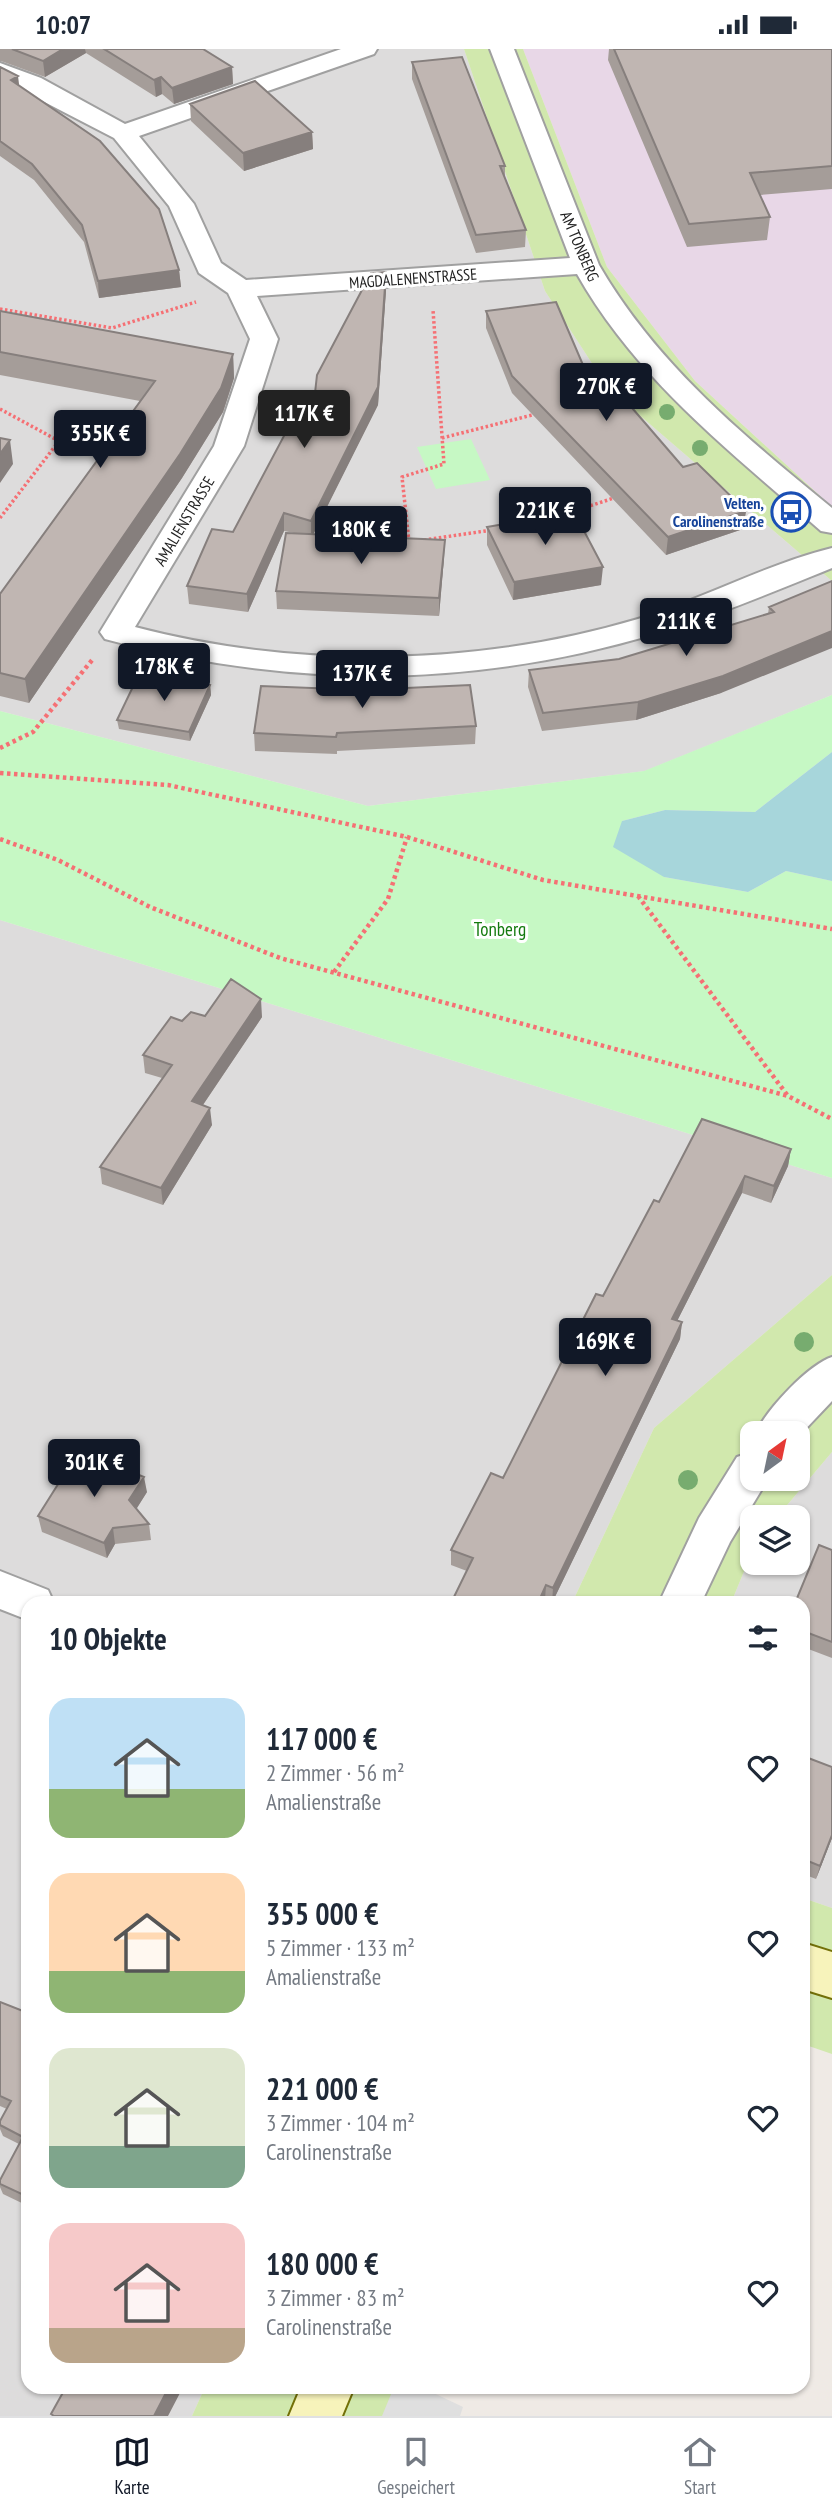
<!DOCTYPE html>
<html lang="de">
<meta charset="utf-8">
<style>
:root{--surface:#fff;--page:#f2f2f3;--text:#1f2937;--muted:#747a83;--line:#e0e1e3;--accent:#111827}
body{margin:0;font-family:"PT Sans Narrow",sans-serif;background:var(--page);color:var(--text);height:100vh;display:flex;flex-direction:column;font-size:26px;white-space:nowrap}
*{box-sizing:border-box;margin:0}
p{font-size:23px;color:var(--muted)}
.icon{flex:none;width:38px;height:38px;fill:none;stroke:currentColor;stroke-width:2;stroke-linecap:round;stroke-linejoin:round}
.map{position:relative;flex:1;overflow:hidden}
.side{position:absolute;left:21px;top:1547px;width:789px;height:798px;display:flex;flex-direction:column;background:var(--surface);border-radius:21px;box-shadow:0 2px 5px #0004}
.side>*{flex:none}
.needle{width:46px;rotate:33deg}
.tools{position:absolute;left:740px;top:1372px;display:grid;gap:14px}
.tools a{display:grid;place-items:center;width:70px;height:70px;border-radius:14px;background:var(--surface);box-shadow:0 2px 5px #0004;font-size:35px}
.price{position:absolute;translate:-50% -60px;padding:0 16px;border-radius:7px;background:var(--accent);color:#fff;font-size:23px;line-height:46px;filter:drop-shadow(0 2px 4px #0008)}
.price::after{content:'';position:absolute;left:50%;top:42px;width:21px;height:16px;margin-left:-10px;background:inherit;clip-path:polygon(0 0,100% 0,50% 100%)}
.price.active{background:#222;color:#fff}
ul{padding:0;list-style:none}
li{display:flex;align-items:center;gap:21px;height:175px;padding:0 28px}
li span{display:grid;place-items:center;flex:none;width:196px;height:140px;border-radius:21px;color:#555}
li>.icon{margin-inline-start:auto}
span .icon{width:84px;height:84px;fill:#fffc;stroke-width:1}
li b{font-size:30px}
h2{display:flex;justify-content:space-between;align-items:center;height:84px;padding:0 28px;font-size:30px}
.status{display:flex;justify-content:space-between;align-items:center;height:49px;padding:0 35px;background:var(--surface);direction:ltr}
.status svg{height:19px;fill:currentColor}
.menu{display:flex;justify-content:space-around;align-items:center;height:98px;border-top:2px solid var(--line);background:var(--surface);font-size:19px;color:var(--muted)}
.menu a{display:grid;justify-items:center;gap:4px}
.menu .active{color:var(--accent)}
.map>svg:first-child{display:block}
</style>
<div class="status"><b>10:07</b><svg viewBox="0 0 49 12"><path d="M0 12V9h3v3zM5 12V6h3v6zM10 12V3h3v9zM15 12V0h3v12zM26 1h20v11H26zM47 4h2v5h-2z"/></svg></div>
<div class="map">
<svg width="832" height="2367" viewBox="0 0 832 2367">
<rect width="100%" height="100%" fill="#efeae5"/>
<path fill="#dddcdc" d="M0,0h464l81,242 63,97 224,193v114l-187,76 -277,35 -368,-95z
M0,871l832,258v97l-178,153 -82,175h-544v784h177l-13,29h-192z
M832,1403v456l-29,-10v-295h-72l21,-51v11h46v-46h-21z"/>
<path fill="#e8d7e7" d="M523,0h309v458l-137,-126 -88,-114z"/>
<path fill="#d1e8ad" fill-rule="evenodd" d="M464,0h59l84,218 88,114 137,126v74l-224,-193 -63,-97z
M832,1226v177l-55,65h-25v35l-21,51h-159l82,-175zM752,1384h46v46h-46z
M803,1849l29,10v146l-29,-10z
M205,2338h201l-12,29h-202z"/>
<path fill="#c6f8c4" d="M471,390l19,41 -54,9 -19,-42z
M832,646v57l-77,60 -90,-2 -43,11 42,56 84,15 38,-21 46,10v297l-832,-258v-209l368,95 276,-35z"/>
<path fill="#dfdfdf" d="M394,2338h27l42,20 -3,9h-78z"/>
<path fill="#a7d6db" d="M832,703v129l-46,-10 -38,21 -84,-15 -51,-30 9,-26 43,-11 90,2z"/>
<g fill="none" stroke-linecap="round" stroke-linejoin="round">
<g stroke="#a0a0a0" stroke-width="4">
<path id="street" d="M341,0h36l-3,5 -235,82 55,68 27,59 25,17 324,-22 -80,-209h24l85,216c58,100 145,171 233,243v25l-11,-2c-90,-79 -184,-151 -244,-257l-320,22 21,43 -34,107 -109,181c161,42 342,40 503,-8 65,-20 129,-55 194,-71v20c-57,23 -114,47 -174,65 -186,56 -366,56 -553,6l-5,-7 114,-186 36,-107 -22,-46 -29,-20 -30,-67 -55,-68 -114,-59v-16l41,15 84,46z
M832,1308v44l-34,36v-4h-42c10,-23 52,-68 76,-76z
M752,1403v27h16l-38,63 -29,61h-42l40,-85 38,-61z
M0,1522l48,19 6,13h-26v17l-28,-11z"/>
</g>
<g stroke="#737008" stroke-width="4">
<path id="secondary" d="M803,1894l29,9v46l-29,-9z
M301,2338h53l-12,29h-53z"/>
</g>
<path stroke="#f57074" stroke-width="3.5" stroke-dasharray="2.5 2.5" stroke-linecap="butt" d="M0,260l112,19 84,-26
M592,352l39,-10
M0,360l59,32 50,11
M442,389l94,-24
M562,466l55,-18
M0,469l59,-77
M424,491l68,-10
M409,493l-7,-65 42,-13 -11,-154"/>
<path stroke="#f57074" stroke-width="4.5" stroke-dasharray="3.5 3.5" stroke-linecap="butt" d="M0,699l33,-16 60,-73
M0,724l168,12 239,52 136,43 289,49
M0,790l58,21 92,47 130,51 508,138
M638,847l150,200 44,23
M334,923l54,-73 19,-62"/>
<use href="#street" fill="#fff" fill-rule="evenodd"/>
<use href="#secondary" fill="#f7f3bb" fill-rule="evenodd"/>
</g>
<g fill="#77ac6f">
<circle cx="667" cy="363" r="8"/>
<circle cx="700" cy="399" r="8"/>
<circle cx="804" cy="1293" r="10"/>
<circle cx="688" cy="1431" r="10"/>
</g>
<path fill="#a59d99" d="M0,0h203l29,18 1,17 -59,20 -12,-10 -6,3 -70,-44 -41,24 -44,-16h-1z
M609,0h223v140l-72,6 10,22 -3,23 -80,7 -79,-187z
M412,13l93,104v12l21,52 -1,17 -49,6 -64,-174z
M0,18l19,19 160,184 2,17 -82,11 -15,-56 -50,-62 -34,-24z
M190,55l122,28 1,17 -69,22 -53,-50z
M386,223v18l-8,115 -65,129 131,24 -5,58 -162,-7 -1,-18 18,-58 -10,-2 -36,81 -59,-8 -2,-18 46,-54 79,-112z
M0,262l233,43 1,24 -11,34 -41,66 -153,225 -29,-7v-102l140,-193 -140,-26z
M486,262l197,156 63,44 -3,18 -77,26 -154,-162 -26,-65z
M487,478l114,58 -88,15 -26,-55z
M832,532l-111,112 -85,27 -94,11 -14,-44 1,-17 90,-11 149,-45 1,-7z
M210,636l1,10 -21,46 -71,-12 -2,-9z
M476,677l-1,18 -138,7v3l-82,-3 -1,-18z
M205,967l57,1 -59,88 9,20 -49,80 -61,-21 -2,-17 62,-89 -17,-5 -2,-18 39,-34z
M791,1100l-3,17 -17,37 -29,-10 -65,128 5,1 -2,17 -128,264 -101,-38v-15l52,-72 100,-182 56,-94z
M147,1443l-11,17 13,15 2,16 -36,4 -8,14 -65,-26 -4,-16z
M832,1501v108l-29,-11v-44z
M803,1707l29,11v71l-16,41 -13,-5z
M0,1953l28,11v193l-25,-12 -3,-7v-7l19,-36 -16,-8 -3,-7v-8l7,-12 -7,-3z"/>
<path fill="#867f7d" d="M63,0h22l1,4 -41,24 -2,-16z
M232,18l1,17 -59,20 -2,-16z
M18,27l2,16 -9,-12z
M161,28l1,17 -6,3 -2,-17z
M312,83l1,17 -69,22 -1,-18z
M179,221l2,17 -82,11 -1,-17z
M386,223v18l-8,115 -67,134v-18z
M233,305l1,24 -11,34 -41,66 -153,225 -4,-24z
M10,391l3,24 -13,19v-29z
M746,462l-3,18 -77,26 2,-18z
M284,464v18l-36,81 -1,-18z
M445,491l-1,18 -5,58v-18z
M603,518l-2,18 -88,15 1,-18z
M832,582v17l-111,45 -85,27 2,-18z
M210,636l1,10 -21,46 -1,-9z
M261,950l1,18 -68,101 -2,-17z
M210,1059l2,17 -49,80 -2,-17z
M791,1100l-3,17 -17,37 3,-17z
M745,1127l-3,17 -72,142 2,-16z
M682,1273l-2,17 -128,264 1,-15z
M144,1428l3,15 -15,24 -3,-16z
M113,1479l2,16 -8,14 -3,-15z
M546,1536l-1,15 -1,3h-6z
M832,1786v3l-16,41 4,-13z
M169,2338h9l2,6 -12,23h-14z"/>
<path fill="#c0b6b2" stroke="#867f7d" stroke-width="2" d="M12,0h51l-20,12z
M104,0h99l29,18 -60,21 -11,-11 -7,3z
M614,0h218v117l-82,7 20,44 -81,7z
M462,8l43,109h-5l26,64 -50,5 -64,-173z
M0,18l18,9 -7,4 89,61 59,68 20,61 -81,11 -16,-56 -50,-61 -32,-23z
M255,32l57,51 -69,21 -53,-49z
M386,223l-8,115 -67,134 -27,-8 -37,81 -60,-8 25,-57 21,3 61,-115 18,3 5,-45 54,-102z
M556,253l42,98 22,-6 63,73 14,-4 49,48 -78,26 -156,-161 -26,-65z
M0,262l233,43 -12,34 -41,66 -155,225 -25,-6v-79l155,-213 -155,-29z
M0,389l10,2 -10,14z
M574,463l29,55 -89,15 -27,-55z
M286,484l159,7 -6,58 -163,-7z
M832,532v50l-109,45 -85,26 -95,11 -14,-43 90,-11 155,-47 -5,-5z
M139,625l71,11 -21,47 -72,-12z
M470,636l6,41 -139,7 -1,4 -82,-4 7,-47 102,4z
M231,930l30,20 -69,102 18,7 -49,80 -61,-21 72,-102 -29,-10 28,-38 11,4 9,-9 14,4z
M702,1070l89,30 -17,37 -29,-10 -73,143 10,3 -129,266 -7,-3 -8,18h-87l22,-45 -22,-8 40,-77 12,5 93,-184 7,2 51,-96 5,2z
M79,1402l65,26 -15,23 20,24 -36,4 -9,15 -66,-27z
M819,1496l13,5v92l-29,-11v-28h-8z
M803,1707l29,11v68l-12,31 -17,-7z
M0,1953l28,11v184l-28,-13v-4l23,-43 -23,-12v-4l11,-20 -11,-5z
M66,2338h103l-15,29h-100l-3,-2z"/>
<defs>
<g id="bus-ring" transform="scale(2.0125)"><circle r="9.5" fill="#fff" stroke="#1a4fb4" stroke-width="1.5"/><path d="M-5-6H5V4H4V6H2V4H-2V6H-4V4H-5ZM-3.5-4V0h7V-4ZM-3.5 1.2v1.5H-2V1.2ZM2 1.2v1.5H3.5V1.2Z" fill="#1a4fb4"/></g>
</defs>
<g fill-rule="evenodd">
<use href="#bus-ring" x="791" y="463"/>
</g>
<g text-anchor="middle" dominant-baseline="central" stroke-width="6" stroke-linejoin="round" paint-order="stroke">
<g font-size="16" fill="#1f1f1f" stroke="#fff">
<text transform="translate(580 197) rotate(67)">AM TONBERG</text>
<text transform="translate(413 229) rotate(-4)">MAGDALENENSTRASSE</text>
<text transform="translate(184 472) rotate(-59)">AMALIENSTRASSE</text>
</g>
<g font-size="16" font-weight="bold" fill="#164399" stroke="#fff" text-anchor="end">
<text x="764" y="454">Velten,<tspan x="764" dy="18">Carolinenstraße</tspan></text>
</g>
<g font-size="19" fill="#147a0f" stroke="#fff">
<text x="500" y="880">Tonberg</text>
</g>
</g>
</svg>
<div class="tools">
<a><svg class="needle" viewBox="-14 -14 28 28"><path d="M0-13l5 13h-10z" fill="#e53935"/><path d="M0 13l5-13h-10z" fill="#747a83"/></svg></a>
<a><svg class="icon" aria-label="layers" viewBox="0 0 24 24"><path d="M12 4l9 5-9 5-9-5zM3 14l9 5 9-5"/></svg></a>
</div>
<b class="price" style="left:606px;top:374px">270K €</b>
<b class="price active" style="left:304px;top:401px">117K €</b>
<b class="price" style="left:100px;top:421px">355K €</b>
<b class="price" style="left:545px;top:498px">221K €</b>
<b class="price" style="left:361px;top:517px">180K €</b>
<b class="price" style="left:686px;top:609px">211K €</b>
<b class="price" style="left:164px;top:654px">178K €</b>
<b class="price" style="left:362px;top:661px">137K €</b>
<b class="price" style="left:605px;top:1329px">169K €</b>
<b class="price" style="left:94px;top:1450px">301K €</b>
<section class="side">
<h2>10 Objekte<svg class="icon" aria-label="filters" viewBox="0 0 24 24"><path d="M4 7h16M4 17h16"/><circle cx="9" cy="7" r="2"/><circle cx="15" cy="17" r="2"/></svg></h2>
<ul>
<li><span style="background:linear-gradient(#bfe0f5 65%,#8fb573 0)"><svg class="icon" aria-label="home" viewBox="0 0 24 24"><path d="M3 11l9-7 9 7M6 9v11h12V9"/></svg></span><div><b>117 000 €</b><p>2 Zimmer · 56 m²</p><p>Amalienstraße</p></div><svg class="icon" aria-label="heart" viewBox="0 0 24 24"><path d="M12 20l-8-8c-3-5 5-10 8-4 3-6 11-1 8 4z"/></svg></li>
<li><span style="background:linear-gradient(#ffd9b3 70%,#8fb573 0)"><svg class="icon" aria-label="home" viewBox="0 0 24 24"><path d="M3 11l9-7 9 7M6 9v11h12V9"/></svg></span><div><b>355 000 €</b><p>5 Zimmer · 133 m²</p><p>Amalienstraße</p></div><svg class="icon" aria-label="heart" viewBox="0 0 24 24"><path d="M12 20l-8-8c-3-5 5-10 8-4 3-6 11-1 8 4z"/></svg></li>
<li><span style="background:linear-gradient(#dfe7d0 70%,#7fa58c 0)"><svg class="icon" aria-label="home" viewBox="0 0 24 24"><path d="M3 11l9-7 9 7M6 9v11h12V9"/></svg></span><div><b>221 000 €</b><p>3 Zimmer · 104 m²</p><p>Carolinenstraße</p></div><svg class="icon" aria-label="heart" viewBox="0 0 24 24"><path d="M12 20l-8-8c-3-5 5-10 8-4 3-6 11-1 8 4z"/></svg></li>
<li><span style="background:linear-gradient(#f6c9c9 75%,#b9a48a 0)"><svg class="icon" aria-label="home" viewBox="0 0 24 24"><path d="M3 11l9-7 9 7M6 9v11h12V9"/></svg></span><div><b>180 000 €</b><p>3 Zimmer · 83 m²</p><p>Carolinenstraße</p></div><svg class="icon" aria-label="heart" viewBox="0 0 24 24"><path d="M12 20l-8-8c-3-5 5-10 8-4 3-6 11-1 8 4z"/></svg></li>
</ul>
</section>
</div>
<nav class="menu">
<a class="active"><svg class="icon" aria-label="map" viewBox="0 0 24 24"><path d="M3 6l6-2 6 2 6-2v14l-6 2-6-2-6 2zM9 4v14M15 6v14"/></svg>Karte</a>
<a><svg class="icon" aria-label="saved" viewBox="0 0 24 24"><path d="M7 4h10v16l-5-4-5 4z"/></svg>Gespeichert</a>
<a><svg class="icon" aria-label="home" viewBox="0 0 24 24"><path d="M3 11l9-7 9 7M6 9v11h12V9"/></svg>Start</a>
</nav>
